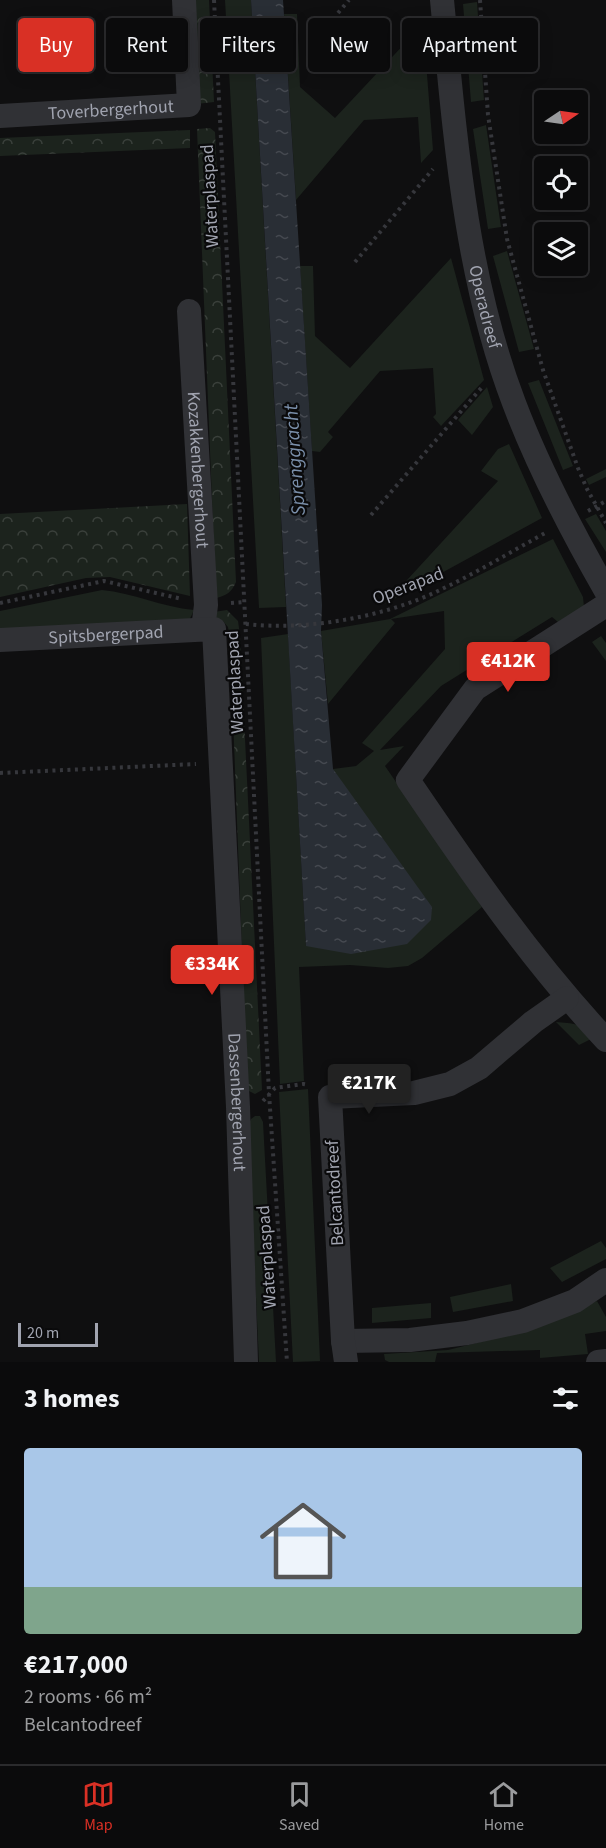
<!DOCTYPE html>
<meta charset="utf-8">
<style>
:root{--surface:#0b0b0c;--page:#19191a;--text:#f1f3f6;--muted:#9a9b9d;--line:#2b2b2d;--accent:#d93025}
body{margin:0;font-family:"Source Sans 3",sans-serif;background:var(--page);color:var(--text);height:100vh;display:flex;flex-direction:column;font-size:22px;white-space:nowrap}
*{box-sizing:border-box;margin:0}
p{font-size:20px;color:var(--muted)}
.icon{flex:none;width:33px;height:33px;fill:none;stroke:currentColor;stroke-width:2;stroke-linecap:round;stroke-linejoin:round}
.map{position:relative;height:1362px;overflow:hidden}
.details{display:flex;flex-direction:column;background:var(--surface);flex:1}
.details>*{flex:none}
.hud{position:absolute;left:18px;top:18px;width:570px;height:54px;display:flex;gap:12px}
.needle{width:39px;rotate:77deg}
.controls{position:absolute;left:534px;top:90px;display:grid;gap:12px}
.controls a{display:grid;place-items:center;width:54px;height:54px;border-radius:6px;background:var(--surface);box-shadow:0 3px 15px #0003,0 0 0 2px var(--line);font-size:30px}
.scale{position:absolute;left:18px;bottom:15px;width:80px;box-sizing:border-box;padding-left:6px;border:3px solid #a1a4b0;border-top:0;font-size:16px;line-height:21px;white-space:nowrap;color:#a1a4b0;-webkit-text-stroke:4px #0a0a0b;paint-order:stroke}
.price{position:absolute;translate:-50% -51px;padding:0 14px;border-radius:6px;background:var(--accent);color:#fff;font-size:20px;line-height:39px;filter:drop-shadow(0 2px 3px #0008)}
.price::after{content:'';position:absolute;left:50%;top:36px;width:18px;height:14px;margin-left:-9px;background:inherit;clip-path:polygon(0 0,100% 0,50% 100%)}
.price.selected{background:#222;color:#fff}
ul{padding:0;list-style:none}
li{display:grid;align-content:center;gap:12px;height:318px;padding:0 24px}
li+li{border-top:2px solid var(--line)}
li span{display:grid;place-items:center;height:186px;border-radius:6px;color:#555}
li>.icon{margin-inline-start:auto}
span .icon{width:108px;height:108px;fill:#fffc;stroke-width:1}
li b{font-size:26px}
h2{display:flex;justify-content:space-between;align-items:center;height:72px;padding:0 24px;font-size:26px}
.pill{padding:0 21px;border-radius:6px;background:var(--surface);box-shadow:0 3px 15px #0003,0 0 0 2px var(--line);font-size:21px;line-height:54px}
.pill.selected{background:var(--accent);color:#fff}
.dock{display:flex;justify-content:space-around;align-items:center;height:84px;border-top:2px solid var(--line);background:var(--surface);font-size:16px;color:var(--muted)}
.dock a{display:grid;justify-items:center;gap:3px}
.dock .selected{color:var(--accent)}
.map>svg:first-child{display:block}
</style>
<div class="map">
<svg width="606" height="1362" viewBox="0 0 606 1362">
<defs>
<pattern id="forest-crowns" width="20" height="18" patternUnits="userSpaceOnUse" patternTransform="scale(1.5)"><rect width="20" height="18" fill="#1c231d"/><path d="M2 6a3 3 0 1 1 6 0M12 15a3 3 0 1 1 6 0" fill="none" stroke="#3a403b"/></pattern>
<pattern id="water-ripples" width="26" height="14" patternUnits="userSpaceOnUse" patternTransform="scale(1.5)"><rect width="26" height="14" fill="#292e35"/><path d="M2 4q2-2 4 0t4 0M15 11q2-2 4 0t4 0" fill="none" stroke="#454950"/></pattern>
</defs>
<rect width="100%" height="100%" fill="#0f0f10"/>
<path fill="#1c231d" d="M225,0h26l35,607 -27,1z
M477,2l7,98 -13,2 -8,-98z
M284,14h13l3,73 35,31 88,-94 10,126 -12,13 -3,-46 -54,3 -68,80z
M486,125l15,102 -13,2 -15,-100z
M507,251l27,98 -15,3 -26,-96z
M451,258l33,122 -43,46 -8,-9 3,-3 -3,-46 -53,3 -52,61 5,5 -13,15 -8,-1 -12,-185h13l2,70 35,32z
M539,380l34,86 -10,4 -35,-87z
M487,387l6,20 -21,28 -14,-15z
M509,444l33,74 -157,86 113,-123 -17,-10 17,-22z
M606,469v8l-17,8 -3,-6z
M596,514l10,17v21l-21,-33z
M553,539l30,58 1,10 -19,21 -13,-11 -111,69 -61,64 24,-4 -19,20 97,141 -60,51 -14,8 -20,2 -38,-3 -51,2 5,114 -24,3 -19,-446 27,-4 18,312 35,-162 -8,-15 23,-3 18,-15 -12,-8 83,-94 -1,-38 -53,8 4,4 -67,81 -7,-73 69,-12z
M102,590c31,3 60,17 92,20l-6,13 -188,8v-20z
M601,636l5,7v18l-14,-19z
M556,1022c16,1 28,2 39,15l-16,8z
M308,1089l12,272 -27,1 -14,-270z
M255,1116h5l3,6 13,240h-17l-11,-237 3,-6z
M601,1241l5,7v11l-44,23 -12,-14z
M511,1284l2,17 -60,11 -3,-15z
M597,1301l9,16v14l-21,3 3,20 -48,4v-8l-103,3 -2,9h-46l-4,-2 -1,-6 64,-4 80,-20z
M431,1303v15l-59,5v-15z"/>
<path fill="url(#forest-crowns)" d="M190,0h19l5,102 -18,2z
M210,128l5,4 21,450c-5,11 -9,13 -20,16l-19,-469z
M190,130v18l-190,8v-18z
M187,504l3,92 -80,-19 -24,1 -86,19v-83z
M227,610l11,11 2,15 22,454 -7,4 -6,-3 -2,-10 -17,-443 -2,-11 -5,-6h-8l-1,-9z"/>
<path fill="url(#water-ripples)" d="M251,0h32l39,605 -1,26 12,138 99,138 -1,13 -24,24 -56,10 -45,-8z"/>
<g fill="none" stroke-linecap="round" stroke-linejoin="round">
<path stroke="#36373c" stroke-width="4" stroke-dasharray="3 4.5" stroke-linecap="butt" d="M214,0l55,1093 18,269
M480,0l8,115 19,124 36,131 35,98 9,21 19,34
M338,13l11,-13
M355,262l78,-93
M588,511l18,-10
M371,515l112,-129
M0,603l104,-22 78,18
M231,603l14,-1
M246,624c61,7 140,-7 196,-35 36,-17 70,-38 105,-57
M0,773l196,-9
M263,1101l12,-13 28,-4 6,1"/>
<g stroke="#303135" stroke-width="24">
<path id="s1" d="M442,0c13,135 23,275 72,403 25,66 57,127 92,188"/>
<path id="s2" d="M0,116l189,-11 -5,-105"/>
<path id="s3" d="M189,311l17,294 -3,24"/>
<path d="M606,605l-131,84 -67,91c61,90 123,180 198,260"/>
<path id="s4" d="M0,640l214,-11 24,478 8,255"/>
<path d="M343,1341l67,-1 57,-7 56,-12 52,-20 31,-21"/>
<path d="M346,1362l-3,-21 -13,-244 84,-4 36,-9 29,-16 54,-46 34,-24"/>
<path d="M598,1362l8,-1"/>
</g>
</g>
<g text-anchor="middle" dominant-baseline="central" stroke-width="4.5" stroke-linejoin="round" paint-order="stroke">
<g font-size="18" fill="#a1a4b0" stroke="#0a0a0b">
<text stroke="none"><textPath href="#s2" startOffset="111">Toverbergerhout</textPath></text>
<text transform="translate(210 196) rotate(-93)">Waterplaspad</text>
<text stroke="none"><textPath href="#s1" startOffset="310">Operadreef</textPath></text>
<text stroke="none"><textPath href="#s3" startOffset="159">Kozakkenbergerhout</textPath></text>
<text transform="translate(408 586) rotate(-21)">Operapad</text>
<text stroke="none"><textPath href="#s4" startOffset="106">Spitsbergerpad</textPath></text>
<text transform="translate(235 682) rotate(-93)">Waterplaspad</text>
<text stroke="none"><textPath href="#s4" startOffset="688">Dassenbergerhout</textPath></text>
<text transform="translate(335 1193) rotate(-93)">Belcantodreef</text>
<text transform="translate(267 1257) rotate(-94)">Waterplaspad</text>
</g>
<g font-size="20" font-style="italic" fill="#7a8faa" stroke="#0a0a0b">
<text transform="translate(295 460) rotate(-94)">Sprenggracht</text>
</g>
</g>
</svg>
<div class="controls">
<a><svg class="needle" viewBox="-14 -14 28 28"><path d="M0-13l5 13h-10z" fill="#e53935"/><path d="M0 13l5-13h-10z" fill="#9a9b9d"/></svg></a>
<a><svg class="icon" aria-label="locate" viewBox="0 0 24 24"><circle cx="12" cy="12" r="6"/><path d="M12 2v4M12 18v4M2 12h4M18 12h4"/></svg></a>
<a><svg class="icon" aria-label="layers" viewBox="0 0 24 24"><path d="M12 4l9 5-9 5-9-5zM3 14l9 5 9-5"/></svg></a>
</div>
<div class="scale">20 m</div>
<b class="price" style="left:508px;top:693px">€412K</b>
<b class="price" style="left:212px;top:996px">€334K</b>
<b class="price selected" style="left:369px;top:1115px">€217K</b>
<div class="hud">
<a class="pill selected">Buy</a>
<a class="pill">Rent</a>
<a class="pill">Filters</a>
<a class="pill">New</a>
<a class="pill">Apartment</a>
</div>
</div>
<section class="details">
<h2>3 homes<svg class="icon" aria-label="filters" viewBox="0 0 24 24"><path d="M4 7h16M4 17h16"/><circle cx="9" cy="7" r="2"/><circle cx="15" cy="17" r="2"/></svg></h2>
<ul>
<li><span style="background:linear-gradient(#a9c7e8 75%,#7fa58c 0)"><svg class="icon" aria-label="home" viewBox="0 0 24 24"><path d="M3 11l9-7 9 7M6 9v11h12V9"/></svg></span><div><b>€217,000</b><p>2 rooms · 66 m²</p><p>Belcantodreef</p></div></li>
</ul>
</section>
<nav class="dock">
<a class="selected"><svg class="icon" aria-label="map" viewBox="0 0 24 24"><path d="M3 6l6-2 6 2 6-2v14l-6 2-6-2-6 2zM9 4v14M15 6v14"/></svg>Map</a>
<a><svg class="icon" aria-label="saved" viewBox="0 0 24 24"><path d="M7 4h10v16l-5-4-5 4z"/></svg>Saved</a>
<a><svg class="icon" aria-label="home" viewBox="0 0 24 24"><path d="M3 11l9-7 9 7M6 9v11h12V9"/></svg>Home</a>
</nav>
